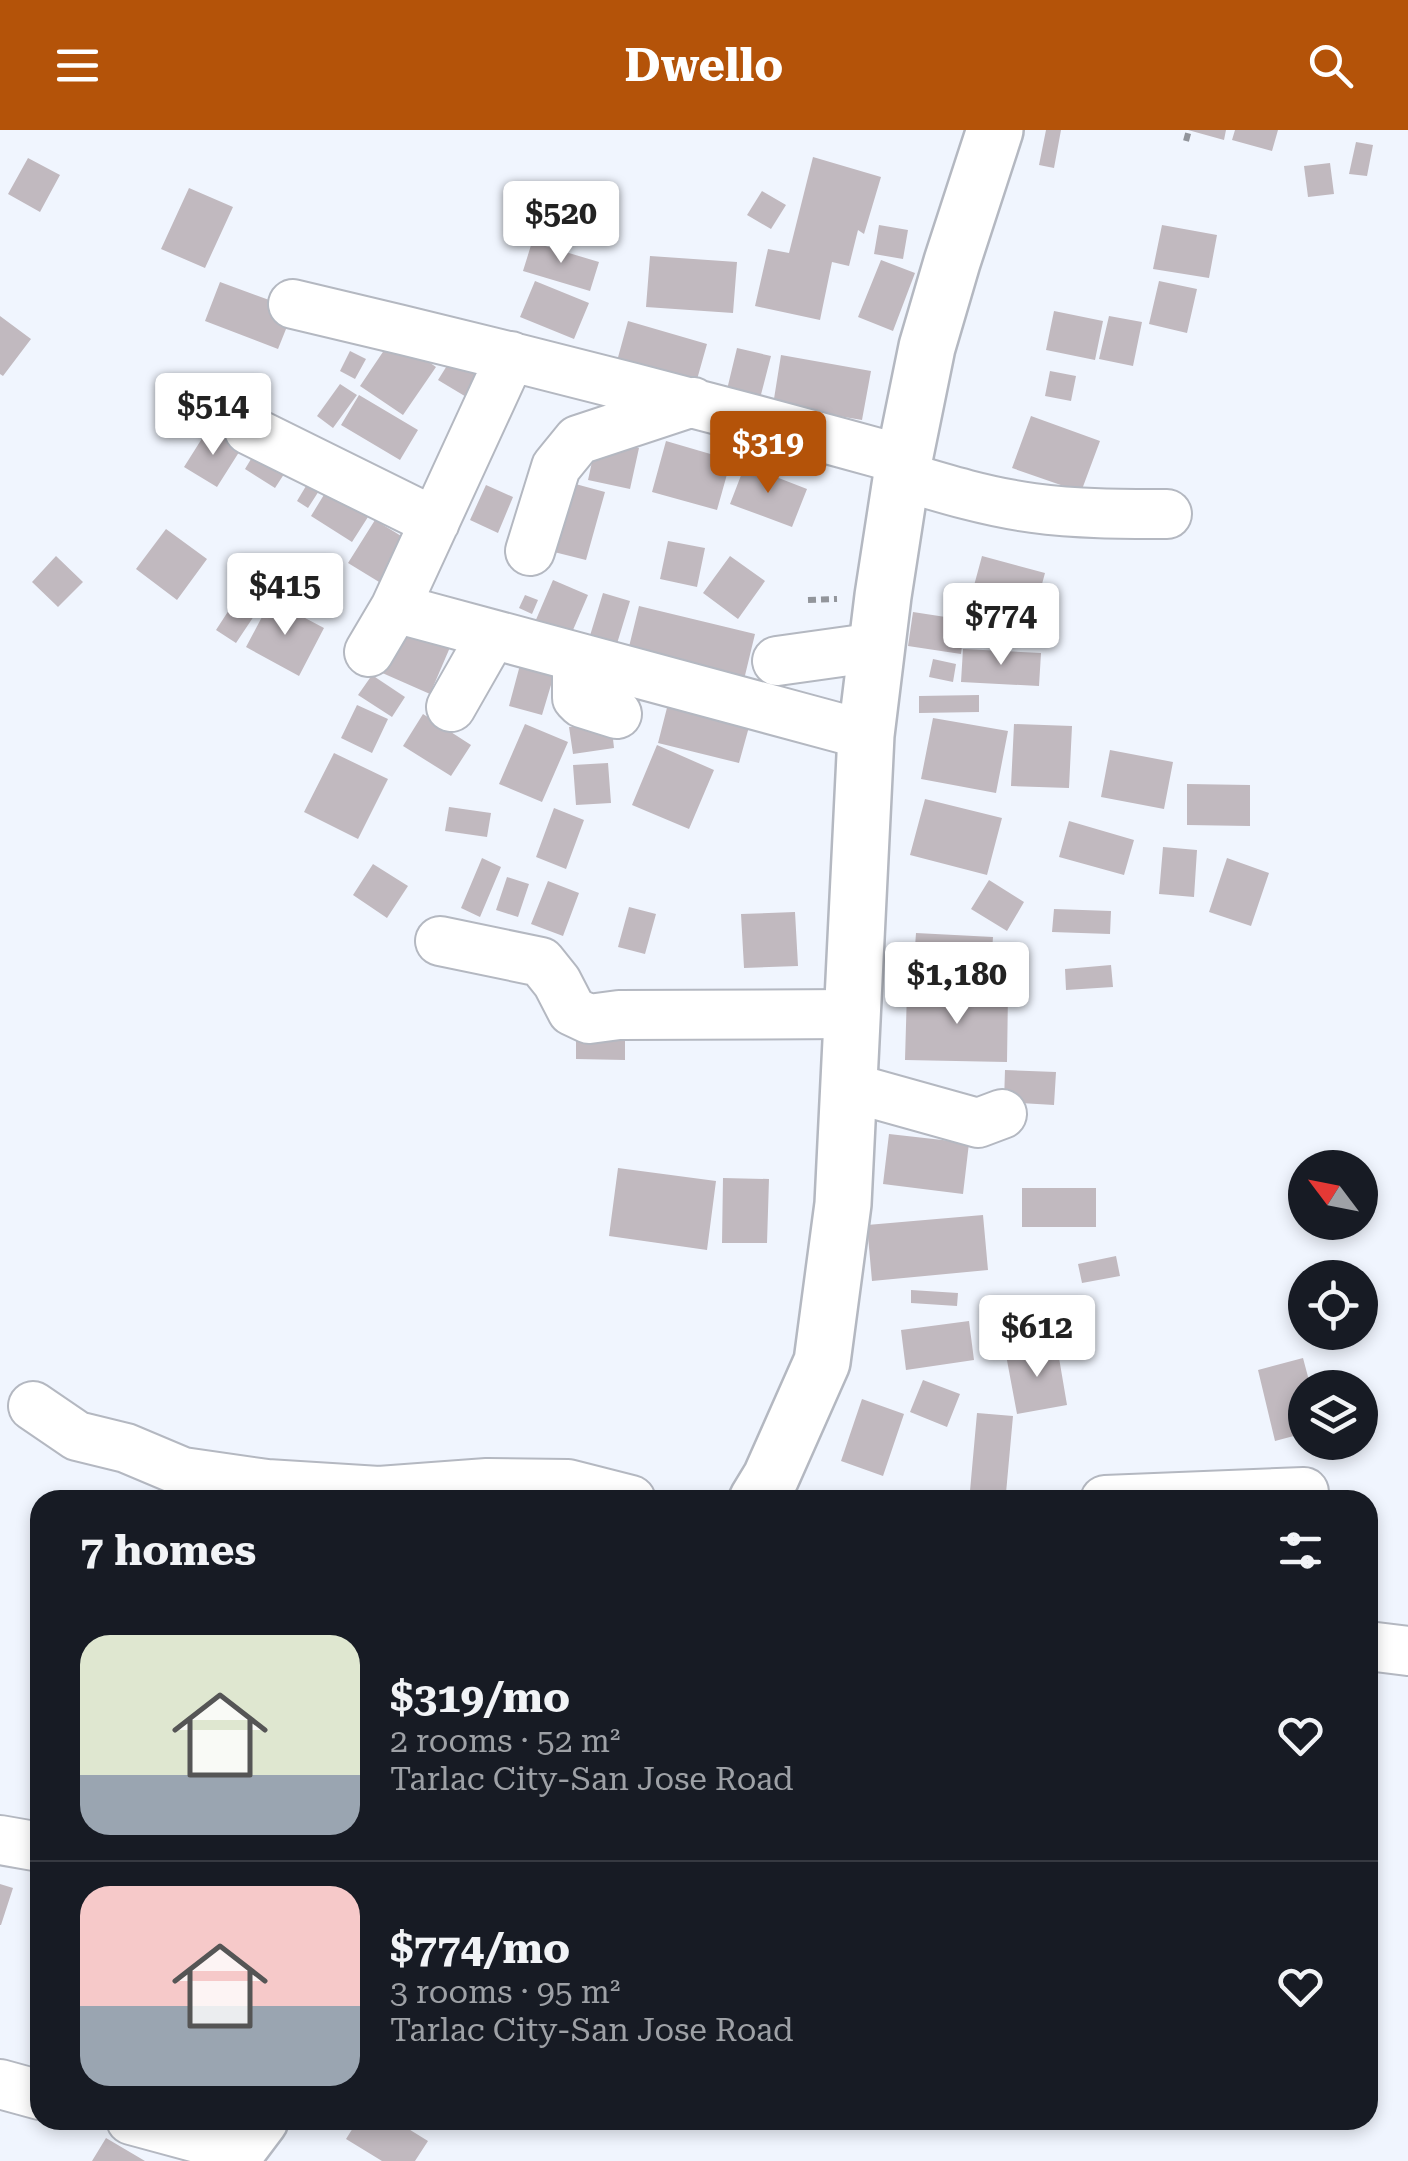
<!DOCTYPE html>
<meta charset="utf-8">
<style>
:root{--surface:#171b24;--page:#242831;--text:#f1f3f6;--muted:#9ea1a6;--line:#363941;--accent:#b45309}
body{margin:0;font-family:"Roboto Serif",serif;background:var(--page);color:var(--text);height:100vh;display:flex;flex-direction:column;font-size:38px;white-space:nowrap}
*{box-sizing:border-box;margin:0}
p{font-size:32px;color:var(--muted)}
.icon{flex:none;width:55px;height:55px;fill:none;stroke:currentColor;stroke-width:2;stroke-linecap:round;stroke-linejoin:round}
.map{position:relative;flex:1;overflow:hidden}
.panel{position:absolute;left:30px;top:1360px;width:1348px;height:640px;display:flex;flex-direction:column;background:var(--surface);border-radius:30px;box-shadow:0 5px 15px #0003}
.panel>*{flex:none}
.needle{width:65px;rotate:302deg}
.buttons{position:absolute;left:1288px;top:1020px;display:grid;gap:20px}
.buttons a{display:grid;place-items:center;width:90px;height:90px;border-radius:50%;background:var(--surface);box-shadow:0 5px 15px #0003;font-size:50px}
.price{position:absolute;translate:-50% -85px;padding:0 22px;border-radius:10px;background:#fff;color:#222;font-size:32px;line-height:65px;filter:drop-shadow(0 2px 5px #0008)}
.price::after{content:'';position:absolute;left:50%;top:60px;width:30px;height:22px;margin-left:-15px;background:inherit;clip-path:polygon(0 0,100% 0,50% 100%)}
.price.selected{background:var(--accent);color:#fff}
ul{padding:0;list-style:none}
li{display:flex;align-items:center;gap:30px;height:250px;padding:0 50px}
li+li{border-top:2px solid var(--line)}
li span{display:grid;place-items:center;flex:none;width:280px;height:200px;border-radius:30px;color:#555}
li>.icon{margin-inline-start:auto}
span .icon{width:120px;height:120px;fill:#fffc;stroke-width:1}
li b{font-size:42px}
h2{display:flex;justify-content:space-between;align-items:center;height:120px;padding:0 50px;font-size:42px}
header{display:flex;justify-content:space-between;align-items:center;height:130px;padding:0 50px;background:var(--accent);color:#fff;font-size:45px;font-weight:700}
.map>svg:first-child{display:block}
</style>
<header><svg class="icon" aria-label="menu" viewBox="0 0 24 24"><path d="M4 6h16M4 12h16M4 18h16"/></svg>Dwello<svg class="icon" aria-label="search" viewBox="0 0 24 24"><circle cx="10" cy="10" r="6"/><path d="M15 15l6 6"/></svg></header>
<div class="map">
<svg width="1408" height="2031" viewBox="0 0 1408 2031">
<rect width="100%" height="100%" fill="#f0f5fe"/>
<path fill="#c1b9bf" d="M1046,0h15l-7,38 -15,-3z
M1188,0h38l-2,10z
M1235,0h43l-6,21 -40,-11z
M1356,12l17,3 -6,31 -18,-2z
M813,27l68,20 -17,57 -6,-4 -9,36 -17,-4 -12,58 -65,-14 13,-57 21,4z
M28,28l32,17 -20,37 -32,-18z
M1330,33l4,31 -26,3 -4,-31z
M189,58l44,19 -28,61 -44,-19z
M762,61l24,14 -15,24 -24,-14z
M879,95l29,5 -5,29 -29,-5z
M1162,95l55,10 -8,43 -56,-9z
M532,112l67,20 -9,29 -67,-20z
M650,126l87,6 -4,51 -87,-6z
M881,130l34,13 -22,58 -35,-14z
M535,151l54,22 -15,36 -54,-22z
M1159,151l38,8 -10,44 -38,-9z
M220,152l74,27 -16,40 -73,-28z
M1054,181l49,10 -8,39 -49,-10z
M0,186l31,23 -28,37 -3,-2z
M1109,186l33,6 -9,44 -34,-7z
M628,191l79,23 -11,39 -79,-22z
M393,207l43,30 -33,48 -43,-29z
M737,218l34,8 -14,54 -33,-8z
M350,221l16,8 -11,20 -15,-8z
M781,225l90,16 -9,49 -89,-15z
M453,226l30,18 -15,24 -30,-18z
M1050,241l26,5 -5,25 -26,-5z
M340,254l17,11 -24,33 -16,-12z
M359,265l59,35 -18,30 -59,-35z
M1031,286l69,25 -19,51 -69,-24z
M208,299l33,20 -24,38 -33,-20z
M597,309l42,9 -9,41 -42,-9z
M666,311l65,19 -14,50 -65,-18z
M257,319l31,19 -13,20 -30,-19z
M745,335l62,24 -15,38 -62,-23z
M312,346l12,7 -16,25 -11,-7z
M557,349l48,13 -19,68 -48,-12z
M333,350l42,26 -23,36 -41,-26z
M486,355l27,12 -15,36 -28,-13z
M375,390l36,22 -27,43 -36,-22z
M166,399l41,30 -30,41 -41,-31z
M668,411l37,7 -8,39 -37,-8z
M56,426l27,26 -25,25 -26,-25z
M730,426l35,25 -27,38 -35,-26z
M982,426l63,17 -10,37 -63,-17z
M553,450l35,15 -18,42 -35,-15z
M242,460l20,14 -26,39 -20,-13z
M603,463l27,8 -18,59 -27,-8z
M525,465l13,5 -6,14 -13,-6z
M271,470l53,28 -25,48 -53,-29z
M639,476l116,28 -14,58 -116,-29z
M913,482l52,8 -4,34 -53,-8z
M393,489l58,26 -21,49 -59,-26z
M963,519l78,4 -2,33 -78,-4z
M933,529l23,5 -3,18 -24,-5z
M520,535l34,10 -12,40 -33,-9z
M372,545l33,22 -13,20 -34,-22z
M979,565v17l-60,1v-17z
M670,566l82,20 -13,47 -81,-20z
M357,575l31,14 -16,34 -31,-15z
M423,584l48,31 -20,31 -48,-30z
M933,588l75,13 -12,62 -75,-14z
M611,591l3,27 -41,6 -4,-27z
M525,594l43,18 -26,60 -43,-18z
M1014,594l58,2 -3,62 -58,-2z
M657,615l57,25 -25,59 -57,-24z
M1110,620l63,12 -9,47 -63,-12z
M334,623l54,26 -30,60 -54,-27z
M608,633l3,40 -35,2 -3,-40z
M1187,654l63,1v41l-63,-1z
M925,669l77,19 -15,57 -77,-20z
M449,677l42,6 -4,24 -42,-6z
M554,678l30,12 -18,49 -30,-12z
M1069,691l65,19 -10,35 -65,-18z
M1163,717l34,3 -3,47 -35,-3z
M482,728l19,9 -21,50 -19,-9z
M1227,728l42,15 -18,53 -42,-14z
M373,734l35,22 -21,32 -34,-23z
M507,747l22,7 -11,33 -22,-7z
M989,750l35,22 -17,29 -36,-22z
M548,751l31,12 -16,43 -32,-12z
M629,777l27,7 -11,40 -27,-7z
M1054,779l57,2 -1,23 -58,-2z
M795,782l3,54 -54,2 -3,-54z
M916,803l77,4 -3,42 -77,-4z
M1111,835l2,22 -47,3 -1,-21z
M907,861l101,2 -1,69 -102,-2z
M576,891h49v39l-49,-1z
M1005,940l51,2 -2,33 -50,-3z
M889,1004l80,9 -6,51 -80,-10z
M618,1038l98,13 -9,69 -98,-14z
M723,1048l46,1 -2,64h-45z
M1022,1058h74v39h-74z
M983,1085l5,55 -116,11 -5,-56z
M1116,1126l4,20 -38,7 -4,-19z
M911,1160l47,3 -1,13 -46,-3z
M969,1191l5,39 -68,10 -5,-40z
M1057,1216l10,59 -50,9 -11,-59z
M1303,1228l8,30h-6v45l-30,8 -17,-71z
M923,1250l37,14 -13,33 -37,-15z
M862,1269l42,15 -21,62 -42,-15z
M977,1283l36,3 -7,77 -36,-2z
M0,1754l13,4 -12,37h-1z
M358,1990h36l34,21 -13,20h-33l-36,-22z
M106,2008l39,23h-53z"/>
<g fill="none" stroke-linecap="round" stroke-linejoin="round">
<g stroke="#b4b8c1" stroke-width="52">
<path id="minor" d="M293,174c205,48 408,100 611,156
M249,300l186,92
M902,346c43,13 86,26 131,32 44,6 89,6 134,6
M530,421l26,-84 22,-27 115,-38
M395,478l471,127
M369,522l26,-44 116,-252
M577,528v40l5,5 35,11
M777,531l100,-14
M451,577l41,-72
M440,811l101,21 16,20 15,29 17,8 30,-4 234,-1
M849,957l129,36 24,-9
M33,1276l44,30 49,12 57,24 84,12 112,7 108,-8 81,1 63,16
M1105,1370l199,-8
M1368,1516l40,5
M0,1710l40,7
M0,1954l40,11
M131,1990l107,29"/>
</g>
<g stroke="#b4b8c1" stroke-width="60">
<path id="major" d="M757,1370l14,-23 51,-115 21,-158 23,-469 17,-139 21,-136 23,-113 25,-85 43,-132
M229,2031l31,-41"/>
</g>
<path stroke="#92959b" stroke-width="6" stroke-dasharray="8 5" stroke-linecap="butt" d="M1186,11l3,-11
M808,470l29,-1"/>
<use href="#minor" stroke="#fff" stroke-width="48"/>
<use href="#major" stroke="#fff" stroke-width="55"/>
</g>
</svg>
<div class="buttons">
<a><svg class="needle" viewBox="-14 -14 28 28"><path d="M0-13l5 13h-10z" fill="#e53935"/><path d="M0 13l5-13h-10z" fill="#9ea1a6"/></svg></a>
<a><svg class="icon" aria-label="locate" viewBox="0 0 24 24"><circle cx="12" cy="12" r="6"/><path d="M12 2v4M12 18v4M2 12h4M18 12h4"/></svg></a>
<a><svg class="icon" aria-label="layers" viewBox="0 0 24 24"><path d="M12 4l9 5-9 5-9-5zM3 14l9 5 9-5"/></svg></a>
</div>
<b class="price" style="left:561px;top:136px">$520</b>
<b class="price" style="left:213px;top:328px">$514</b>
<b class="price selected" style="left:768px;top:366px">$319</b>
<b class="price" style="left:285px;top:508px">$415</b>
<b class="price" style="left:1001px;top:538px">$774</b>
<b class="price" style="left:957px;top:897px">$1,180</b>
<b class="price" style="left:1037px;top:1250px">$612</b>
<section class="panel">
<h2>7 homes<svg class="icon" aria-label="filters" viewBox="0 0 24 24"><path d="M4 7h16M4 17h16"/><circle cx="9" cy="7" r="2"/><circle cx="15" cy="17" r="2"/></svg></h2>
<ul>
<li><span style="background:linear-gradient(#dfe7d0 70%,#9aa5b1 0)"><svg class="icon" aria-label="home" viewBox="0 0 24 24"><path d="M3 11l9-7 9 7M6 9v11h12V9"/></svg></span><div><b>$319/mo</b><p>2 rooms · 52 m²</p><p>Tarlac City-San Jose Road</p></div><svg class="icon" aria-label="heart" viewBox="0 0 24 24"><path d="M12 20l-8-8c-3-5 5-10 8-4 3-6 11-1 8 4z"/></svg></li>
<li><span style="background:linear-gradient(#f6c9c9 60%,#9aa5b1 0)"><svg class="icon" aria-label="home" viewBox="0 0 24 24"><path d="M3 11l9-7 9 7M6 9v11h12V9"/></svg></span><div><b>$774/mo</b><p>3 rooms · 95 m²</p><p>Tarlac City-San Jose Road</p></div><svg class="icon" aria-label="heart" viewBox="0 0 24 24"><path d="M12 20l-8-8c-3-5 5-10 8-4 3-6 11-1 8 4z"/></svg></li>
</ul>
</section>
</div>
